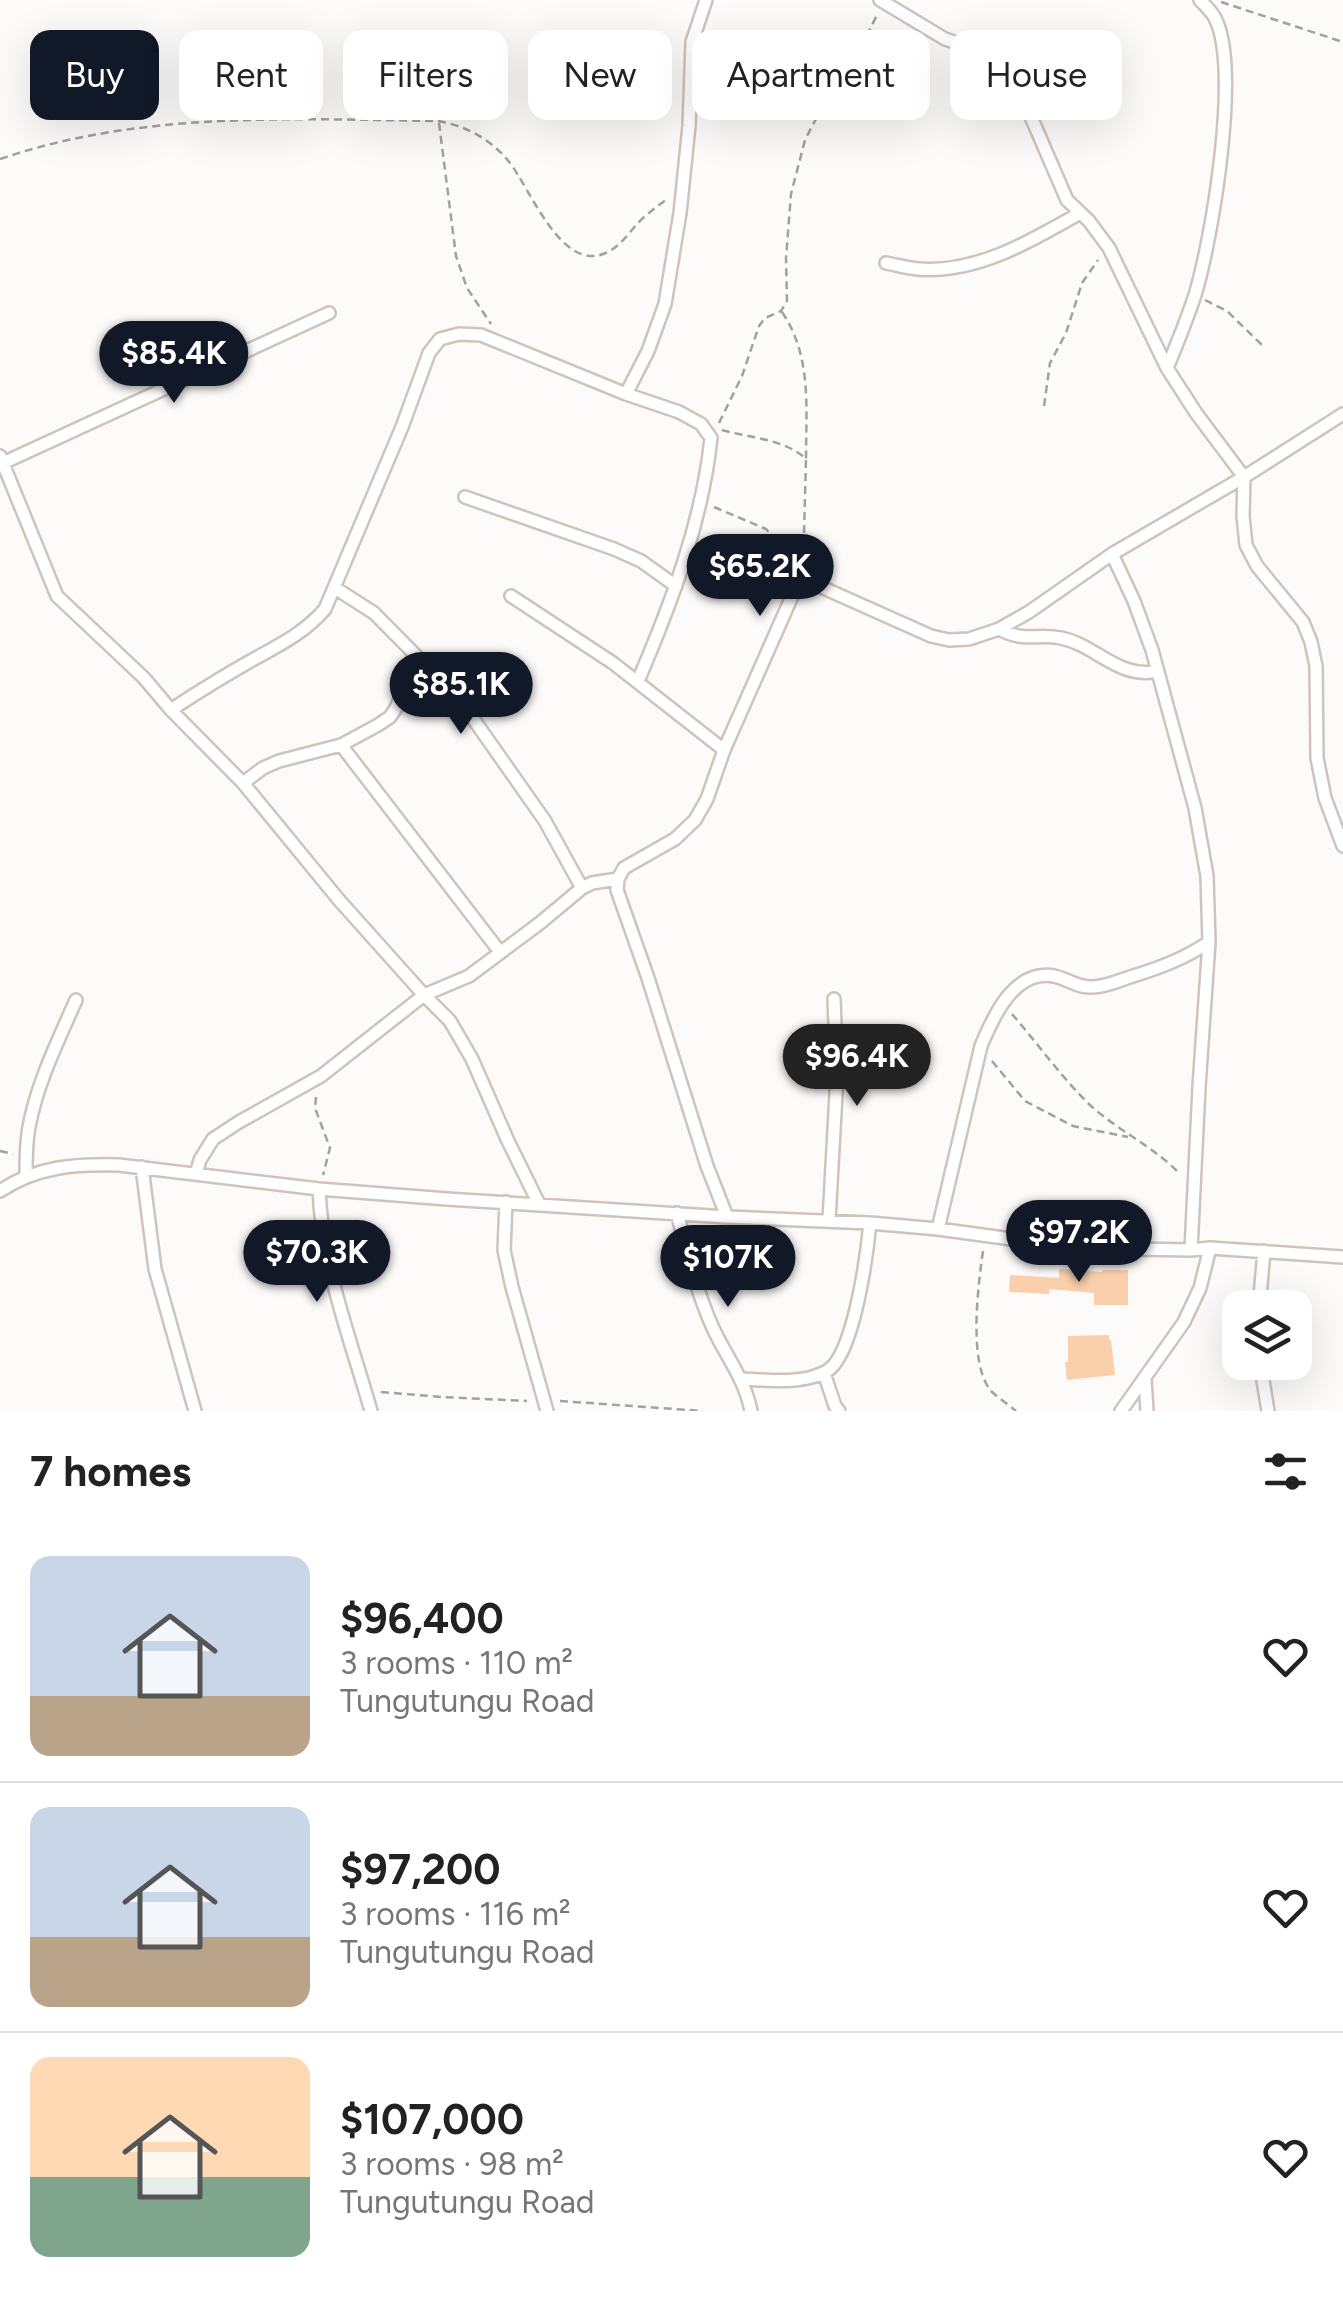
<!DOCTYPE html>
<meta charset="utf-8">
<style>
:root{--surface:#fff;--page:#f6f6f6;--text:#222;--muted:#767676;--line:#e0e0e0;--accent:#111827}
body{margin:0;font-family:Figtree,sans-serif;background:var(--page);color:var(--text);height:100vh;display:flex;flex-direction:column;font-size:38px;white-space:nowrap}
*{box-sizing:border-box;margin:0}
p{font-size:32px;color:var(--muted)}
.icon{flex:none;width:55px;height:55px;fill:none;stroke:currentColor;stroke-width:2;stroke-linecap:round;stroke-linejoin:round}
.map{position:relative;height:1411px;overflow:hidden}
.sheet{display:flex;flex-direction:column;background:var(--surface);flex:1}
.sheet>*{flex:none}
.guide{position:absolute;left:30px;top:30px;width:1285px;height:90px;display:flex;gap:20px}
.fabs{position:absolute;left:1222px;top:1290px;display:grid;gap:20px}
.fabs a{display:grid;place-items:center;width:90px;height:90px;border-radius:20px;background:var(--surface);box-shadow:0 10px 40px #0002;font-size:50px}
.price{position:absolute;translate:-50% -85px;padding:0 22px;border-radius:35px;background:var(--accent);color:#fff;font-size:32px;line-height:65px;filter:drop-shadow(0 2px 5px #0008)}
.price::after{content:'';position:absolute;left:50%;top:60px;width:30px;height:22px;margin-left:-15px;background:inherit;clip-path:polygon(0 0,100% 0,50% 100%)}
.price.on{background:#222;color:#fff}
ul{padding:0;list-style:none}
li{display:flex;align-items:center;gap:30px;height:250px;padding:0 30px}
li+li{border-top:2px solid var(--line)}
li span{display:grid;place-items:center;flex:none;width:280px;height:200px;border-radius:20px;color:#555}
li>.icon{margin-inline-start:auto}
span .icon{width:120px;height:120px;fill:#fffc;stroke-width:1}
li b{font-size:42px}
h2{display:flex;justify-content:space-between;align-items:center;height:120px;padding:0 30px;font-size:42px}
.chip{padding:0 35px;border-radius:20px;background:var(--surface);box-shadow:0 10px 40px #0002;font-size:35px;line-height:90px}
.chip.on{background:var(--accent);color:#fff}
.map>svg:first-child{display:block}
</style>
<div class="map">
<svg width="1343" height="1411" viewBox="0 0 1343 1411">
<rect width="100%" height="100%" fill="#fdfbfa"/>
<path fill="#facfac" d="M1059,1269l43,3v-2h26v35h-34v-12l-45,-4v5l-40,-2 1,-17 49,3z
M1109,1335v5h2l4,35 -48,5 -2,-18h3v-26z"/>
<g fill="none" stroke-linecap="round" stroke-linejoin="round">
<g stroke="#cfc4bc" stroke-width="16">
<path id="minor" d="M880,0l65,39 39,13 22,15 13,22 48,111 22,21 20,27 58,120 29,45 48,64 -1,39 3,29 11,21 46,56 8,20 5,24 1,92 8,40 18,48
M886,263c11,2 21,5 32,6 58,5 113,-28 162,-56
M1167,368c10,-24 20,-49 28,-73 17,-56 46,-227 20,-277 -3,-6 -10,-13 -15,-18
M626,394l22,-43 17,-47 15,-91 9,-87 3,-84 14,-42
M0,456l57,140 87,82 27,32 72,73 96,117 85,95 26,26 22,38 36,82 31,63
M3,463l326,-150
M465,497l149,52 27,12 35,25
M1112,554l22,47 18,49 43,158 12,68 2,66 -10,145 -8,163
M335,588l39,25 86,87 85,121 37,67
M511,596l102,67 111,87
M999,629c27,14 37,4 62,9 35,7 58,42 97,33
M171,710c25,-17 50,-32 76,-47 28,-16 57,-29 78,-54l77,-182 27,-74 11,-14 19,-5 22,1 145,59 53,18 22,12 10,14c-9,85 -40,166 -73,243
M341,745l159,207
M243,783l20,-15 16,-7 62,-16 37,-20 12,-8 6,-9 10,-23 19,-21
M142,1167l13,102 40,142
M196,1174l4,-14 13,-21 26,-17 82,-46 103,-81 45,-19 71,-53 42,-35 10,-5 26,-4
M26,1175c0,-15 0,-32 3,-48 8,-44 29,-86 47,-127
M319,1189c3,78 31,148 52,222
M0,1191c37,-25 76,-27 119,-26l200,24 128,10 280,18 143,6 68,6 140,19 113,2 19,-2 133,9
M506,1202l-2,48 8,37 35,124
M677,1213c10,38 19,77 35,113 13,29 33,53 39,85
M727,1217l-20,-51 -59,-188 -31,-88 1,-11 6,-11 51,-29 20,-19 12,-21 17,-49 73,-165 5,-3h8l121,54 18,4 20,-1 30,-10 30,-17 83,-58 132,-77 99,-63
M829,1220l8,-144 -3,-77
M938,1229l43,-183c12,-29 33,-77 73,-70 14,3 24,12 38,11 13,0 26,-6 38,-10 29,-9 54,-18 79,-35
M1259,1308l5,-57
M1260,1362l8,49
M824,1373l11,33 4,5
M742,1379c27,1 60,6 85,-8 27,-16 40,-117 43,-148
M1145,1379l2,32
M1121,1411l63,-89 16,-34 10,-40"/>
</g>
<path stroke="#a3a09f" stroke-width="2.5" stroke-dasharray="8 5" stroke-linecap="butt" d="M1221,2l122,40
M439,123l17,133 11,32 24,36
M0,159c141,-48 292,-40 438,-38 29,5 54,19 72,42 20,26 51,107 93,91 19,-7 26,-23 40,-36 8,-7 16,-13 24,-19
M1205,300l22,11 37,36
M782,312c30,44 24,96 24,147
M1044,406l6,-43 16,-30 16,-50 16,-23
M719,423l23,-47 17,-50 6,-8 16,-7 6,-10 -1,-43 5,-64 14,-54 13,-25 26,-33 33,-67
M722,430c28,8 63,9 84,29l-3,111
M714,507l52,22c15,16 6,34 30,42
M1012,1014c26,30 50,64 78,91 27,25 64,42 89,68
M992,1061l33,40 48,25 55,11
M316,1097l-1,11 15,40 -7,27
M0,1151l13,3
M983,1251c-5,35 -15,113 8,140 7,7 17,13 25,20
M381,1392l61,5 85,4
M560,1401l143,10"/>
<use href="#minor" stroke="#fff" stroke-width="11"/>
</g>
</svg>
<div class="fabs">
<a><svg class="icon" aria-label="layers" viewBox="0 0 24 24"><path d="M12 4l9 5-9 5-9-5zM3 14l9 5 9-5"/></svg></a>
</div>
<b class="price" style="left:174px;top:406px">$85.4K</b>
<b class="price" style="left:760px;top:619px">$65.2K</b>
<b class="price" style="left:461px;top:737px">$85.1K</b>
<b class="price on" style="left:857px;top:1109px">$96.4K</b>
<b class="price" style="left:1079px;top:1285px">$97.2K</b>
<b class="price" style="left:317px;top:1305px">$70.3K</b>
<b class="price" style="left:728px;top:1310px">$107K</b>
<div class="guide">
<a class="chip on">Buy</a>
<a class="chip">Rent</a>
<a class="chip">Filters</a>
<a class="chip">New</a>
<a class="chip">Apartment</a>
<a class="chip">House</a>
</div>
</div>
<section class="sheet">
<h2>7 homes<svg class="icon" aria-label="filters" viewBox="0 0 24 24"><path d="M4 7h16M4 17h16"/><circle cx="9" cy="7" r="2"/><circle cx="15" cy="17" r="2"/></svg></h2>
<ul>
<li><span style="background:linear-gradient(#c9d6e8 70%,#b9a48a 0)"><svg class="icon" aria-label="home" viewBox="0 0 24 24"><path d="M3 11l9-7 9 7M6 9v11h12V9"/></svg></span><div><b>$96,400</b><p>3 rooms · 110 m²</p><p>Tungutungu Road</p></div><svg class="icon" aria-label="heart" viewBox="0 0 24 24"><path d="M12 20l-8-8c-3-5 5-10 8-4 3-6 11-1 8 4z"/></svg></li>
<li><span style="background:linear-gradient(#c9d6e8 65%,#b9a48a 0)"><svg class="icon" aria-label="home" viewBox="0 0 24 24"><path d="M3 11l9-7 9 7M6 9v11h12V9"/></svg></span><div><b>$97,200</b><p>3 rooms · 116 m²</p><p>Tungutungu Road</p></div><svg class="icon" aria-label="heart" viewBox="0 0 24 24"><path d="M12 20l-8-8c-3-5 5-10 8-4 3-6 11-1 8 4z"/></svg></li>
<li><span style="background:linear-gradient(#ffd9b3 60%,#7fa58c 0)"><svg class="icon" aria-label="home" viewBox="0 0 24 24"><path d="M3 11l9-7 9 7M6 9v11h12V9"/></svg></span><div><b>$107,000</b><p>3 rooms · 98 m²</p><p>Tungutungu Road</p></div><svg class="icon" aria-label="heart" viewBox="0 0 24 24"><path d="M12 20l-8-8c-3-5 5-10 8-4 3-6 11-1 8 4z"/></svg></li>
</ul>
</section>
